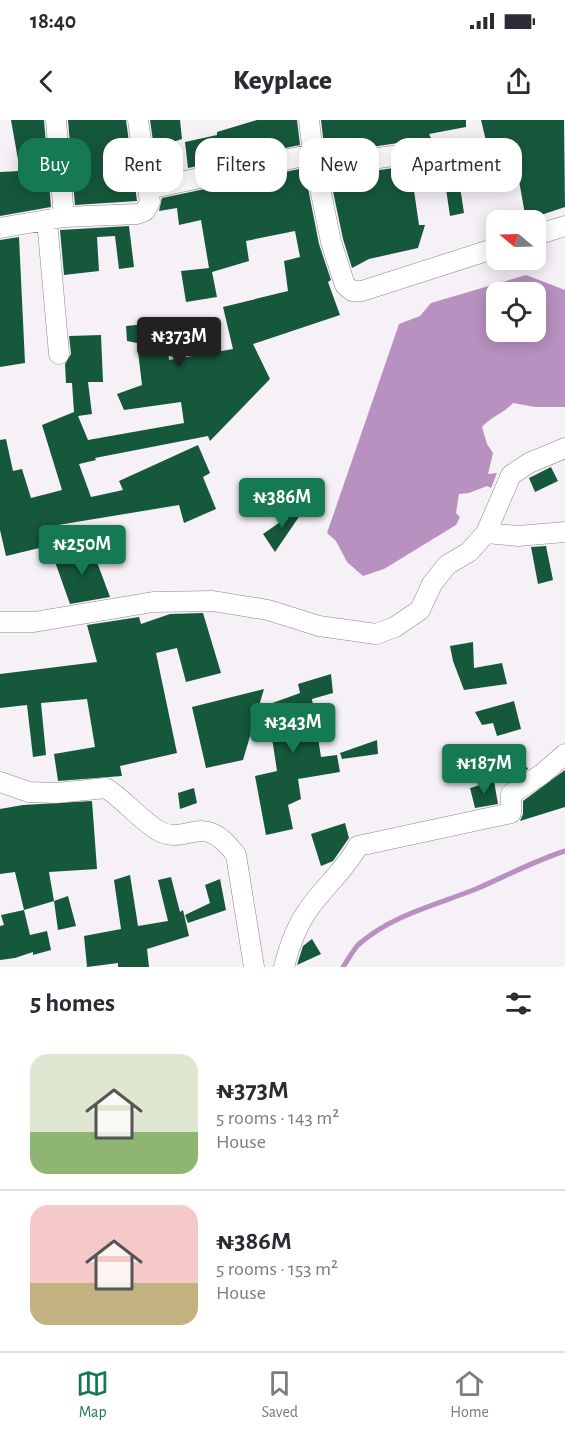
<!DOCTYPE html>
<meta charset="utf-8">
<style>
:root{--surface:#fff;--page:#f7f7f7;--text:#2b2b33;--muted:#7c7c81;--line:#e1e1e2;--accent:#157a53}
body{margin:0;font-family:"Alegreya Sans",sans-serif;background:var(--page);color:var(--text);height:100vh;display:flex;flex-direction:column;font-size:22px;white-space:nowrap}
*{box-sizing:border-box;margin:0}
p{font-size:20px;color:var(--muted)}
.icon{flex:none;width:33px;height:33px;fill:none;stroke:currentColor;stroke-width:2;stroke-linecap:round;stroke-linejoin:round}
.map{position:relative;height:847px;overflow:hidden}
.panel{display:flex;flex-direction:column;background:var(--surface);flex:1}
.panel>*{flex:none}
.banner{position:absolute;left:18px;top:18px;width:530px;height:54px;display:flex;gap:12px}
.needle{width:39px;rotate:289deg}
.controls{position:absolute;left:486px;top:90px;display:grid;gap:12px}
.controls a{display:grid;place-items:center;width:60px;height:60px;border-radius:12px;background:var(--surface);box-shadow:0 3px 15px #0003;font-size:30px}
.price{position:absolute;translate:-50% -51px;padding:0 14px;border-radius:6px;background:var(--accent);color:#fff;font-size:20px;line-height:39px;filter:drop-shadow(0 2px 3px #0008)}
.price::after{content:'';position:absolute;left:50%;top:36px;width:18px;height:14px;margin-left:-9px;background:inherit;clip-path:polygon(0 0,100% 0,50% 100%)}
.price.active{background:#222;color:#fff}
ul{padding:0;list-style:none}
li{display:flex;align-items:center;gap:18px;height:150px;padding:0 30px}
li+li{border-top:2px solid var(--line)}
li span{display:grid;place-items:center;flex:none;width:168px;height:120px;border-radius:18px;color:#555}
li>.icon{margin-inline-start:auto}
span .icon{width:72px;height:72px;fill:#fffc;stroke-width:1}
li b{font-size:26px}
h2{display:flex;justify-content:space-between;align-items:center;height:72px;padding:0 30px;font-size:26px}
.tag{padding:0 21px;border-radius:18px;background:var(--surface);box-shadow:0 3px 15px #0003;font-size:21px;line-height:54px}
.tag.active{background:var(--accent);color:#fff}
.status{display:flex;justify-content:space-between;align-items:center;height:42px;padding:0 30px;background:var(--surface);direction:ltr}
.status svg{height:16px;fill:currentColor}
header{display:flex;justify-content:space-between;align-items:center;height:78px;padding:0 30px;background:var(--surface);font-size:27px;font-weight:800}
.menu{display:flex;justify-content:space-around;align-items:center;height:84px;border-top:2px solid var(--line);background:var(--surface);font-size:16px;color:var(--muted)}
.menu a{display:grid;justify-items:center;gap:3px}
.menu .active{color:var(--accent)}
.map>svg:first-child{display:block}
</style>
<div class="status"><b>18:40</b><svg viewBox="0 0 49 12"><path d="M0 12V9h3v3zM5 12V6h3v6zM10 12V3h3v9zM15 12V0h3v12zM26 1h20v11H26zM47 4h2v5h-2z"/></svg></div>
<header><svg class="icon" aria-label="back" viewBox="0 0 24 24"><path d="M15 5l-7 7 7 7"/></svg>Keyplace<svg class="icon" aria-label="share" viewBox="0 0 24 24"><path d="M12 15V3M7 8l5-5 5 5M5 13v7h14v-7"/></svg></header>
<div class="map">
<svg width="565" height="847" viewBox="0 0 565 847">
<rect width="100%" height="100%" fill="#f6f0f7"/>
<path fill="#b991c0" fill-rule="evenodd" d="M526,155l39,15v117h-30l-22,-4c-9,10 -21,13 -31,24l5,17 6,9 -5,21 9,-1 -6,15 -4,-2 -18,7 -10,1 -3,19 4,4 -4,8 -72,44 -21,7 -16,-14 -11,-21 -9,-8 72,-209 21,-8 11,-13zM496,172h40v40h-40z"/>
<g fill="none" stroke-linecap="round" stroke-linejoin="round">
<path stroke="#b991c0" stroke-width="5" d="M343,847c5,-7 10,-17 16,-23 33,-29 77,-39 117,-55 30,-13 58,-28 89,-38"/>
</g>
<path fill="#16583c" d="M11,0h33l7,87 -51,9v-44l20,-1z
M68,0h58l11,81 -62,4z
M150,0h30l2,19 -28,9z
M257,0h40l3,25 -112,23 -3,-26 32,-7v-3z
M321,0h145v7l-37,7 2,4 -106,16z
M481,0h83l1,87 -39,13 -8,-45 -16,4 -2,-11 -7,2z
M423,44l2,10 -13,3 7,48h6l-7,23 -49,11 -17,9 -9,-29 -13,-62z
M304,48l15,76 12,36 -3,2 12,33 -87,29 17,35 -60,62 -2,-5 -113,22 1,2 -17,4 12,33 32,-7 -4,-9 79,-36 12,28 -7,4 13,32 -32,14 -5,-18 -127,21 4,18 -50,12 -6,-26v-90l6,-1 7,32 9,-2 9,29 31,-8 -20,-65 32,-13 -2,-29h-6l-1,-19 6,-10 -2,-18 32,-1 2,47h-15l4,32 -14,2 10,24 96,-17 -3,-21 -57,8 -7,-16 25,-9 -5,-42 -10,-2 -1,-15 39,-4 4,38 64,-11 -10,-42 65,-16 -4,-30 16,-4 -5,-26 -49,10 3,20 -37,11 5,25 -31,5 -5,-31 28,-3 -8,-48 -22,5 -2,-17 -18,3 3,-13z
M459,60l5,33 -14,3 -5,-34z
M129,106l5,41 -15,2 -4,-33 -18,1 2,34 -35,4 -4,-45z
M19,117l6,126 -25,4v-127z
M551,347l7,14 -23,11 -6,-14z
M306,384l1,1 -32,47 -12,-18z
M91,426l19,51 -40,7 -16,-45z
M546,426l7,34 -15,4 -7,-37z
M203,493l18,60 -35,9 -9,-34 -21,5 21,100 -57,13 2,10 -64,5 -4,-27 41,-7 -8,-48 -46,4 5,52 -13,2 -6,-52 -27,3v-34l97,-12 -10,-37 52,-8 2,7 29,-10z
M473,522l1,26 28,-5 5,21 -43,6 -11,-29 -3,-15z
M331,554l2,19 -21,6 9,58 16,-2 3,17 -42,7 3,20 -13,6 5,24 -27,6 -11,-59 22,-5 -10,-66 33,-12 -2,-9z
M264,569l-21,71 -37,8 -14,-61z
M514,581l7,28 -24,7 -4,-13 -11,2 -7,-13z
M377,620l1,14 -36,5 -2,-6z
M513,629l15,20 -12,7 -4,-7 -6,5 -7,-15z
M565,650v37l-45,14 3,-7v-13z
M494,661l4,23 -23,4 -5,-20z
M194,668l3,15 -17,6 -2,-16z
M92,681l5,68 -48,3 5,29 -30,9 -9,-38 -15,2v-65l23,-4z
M345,703l4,15 -16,23 -12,5 -10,-32z
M130,755l8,51 30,-5 -10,-41 13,-3 9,35 3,-2 6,26 -42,13 2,18h-31v-4l-31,4 -3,-31 37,-7 -7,-49z
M220,759l6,31 -38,13 -3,-8 25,-12 -5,-18z
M68,776l8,30 -18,4 -4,-29z
M24,790l6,25 17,-4 4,19 -18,5v-3l-18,6 -15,2v-34l4,-1 -3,-10z
M312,819l9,15 -24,11 6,-19z"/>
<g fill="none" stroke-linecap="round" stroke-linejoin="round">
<g stroke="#8c868d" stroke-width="21">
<path id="minor" d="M56,0l8,97
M309,0l4,34 18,88 14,43 7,6h10l134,-43
M316,47l118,-17
M148,69l165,-35
M47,100l12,134
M0,108l64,-11 73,-3 8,-3 5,-9 -12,-82
M536,115l29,-9
M486,413l32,3 47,-4
M0,502h34l119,-20 60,-1 55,9 51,16 57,8 19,-7 25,-17 12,-26 15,-19 22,-13 17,-19 25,-58 18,-12 36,-15
M0,662l29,10 27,1 50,-5c18,12 33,30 51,42 31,18 44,-22 79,25l18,112
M284,847c5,-20 12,-40 24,-57 15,-22 37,-40 50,-64l153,-33v-19l31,-20 23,-20"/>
</g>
<use href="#minor" stroke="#fff" stroke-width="20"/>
</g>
</svg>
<div class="controls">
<a><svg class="needle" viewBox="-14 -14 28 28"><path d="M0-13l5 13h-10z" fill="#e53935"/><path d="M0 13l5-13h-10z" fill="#7c7c81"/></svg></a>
<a><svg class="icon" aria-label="locate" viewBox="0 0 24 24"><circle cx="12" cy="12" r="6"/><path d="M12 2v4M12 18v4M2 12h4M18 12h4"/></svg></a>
</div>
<b class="price active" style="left:179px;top:248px">₦373M</b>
<b class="price" style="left:282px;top:409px">₦386M</b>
<b class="price" style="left:82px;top:456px">₦250M</b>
<b class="price" style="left:293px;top:634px">₦343M</b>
<b class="price" style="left:484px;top:675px">₦187M</b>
<div class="banner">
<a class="tag active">Buy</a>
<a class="tag">Rent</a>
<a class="tag">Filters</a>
<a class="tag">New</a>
<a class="tag">Apartment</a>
</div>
</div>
<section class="panel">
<h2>5 homes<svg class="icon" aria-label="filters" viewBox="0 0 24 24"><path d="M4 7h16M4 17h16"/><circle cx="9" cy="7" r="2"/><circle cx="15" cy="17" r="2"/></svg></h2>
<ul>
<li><span style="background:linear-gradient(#dfe7d0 65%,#8fb573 0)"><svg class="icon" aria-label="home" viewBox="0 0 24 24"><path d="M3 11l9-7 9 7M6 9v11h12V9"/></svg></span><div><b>₦373M</b><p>5 rooms · 143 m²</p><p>House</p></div></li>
<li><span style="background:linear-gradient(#f6c9c9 65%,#c2b280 0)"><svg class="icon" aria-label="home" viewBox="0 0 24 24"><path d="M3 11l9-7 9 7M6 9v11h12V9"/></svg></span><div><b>₦386M</b><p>5 rooms · 153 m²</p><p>House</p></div></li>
</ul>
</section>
<nav class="menu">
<a class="active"><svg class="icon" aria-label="map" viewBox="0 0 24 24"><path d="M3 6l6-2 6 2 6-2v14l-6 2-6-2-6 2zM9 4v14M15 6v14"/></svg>Map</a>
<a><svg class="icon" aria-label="saved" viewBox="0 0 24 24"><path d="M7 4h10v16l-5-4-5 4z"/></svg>Saved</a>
<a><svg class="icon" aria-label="home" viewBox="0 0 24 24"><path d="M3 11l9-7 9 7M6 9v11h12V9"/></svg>Home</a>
</nav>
